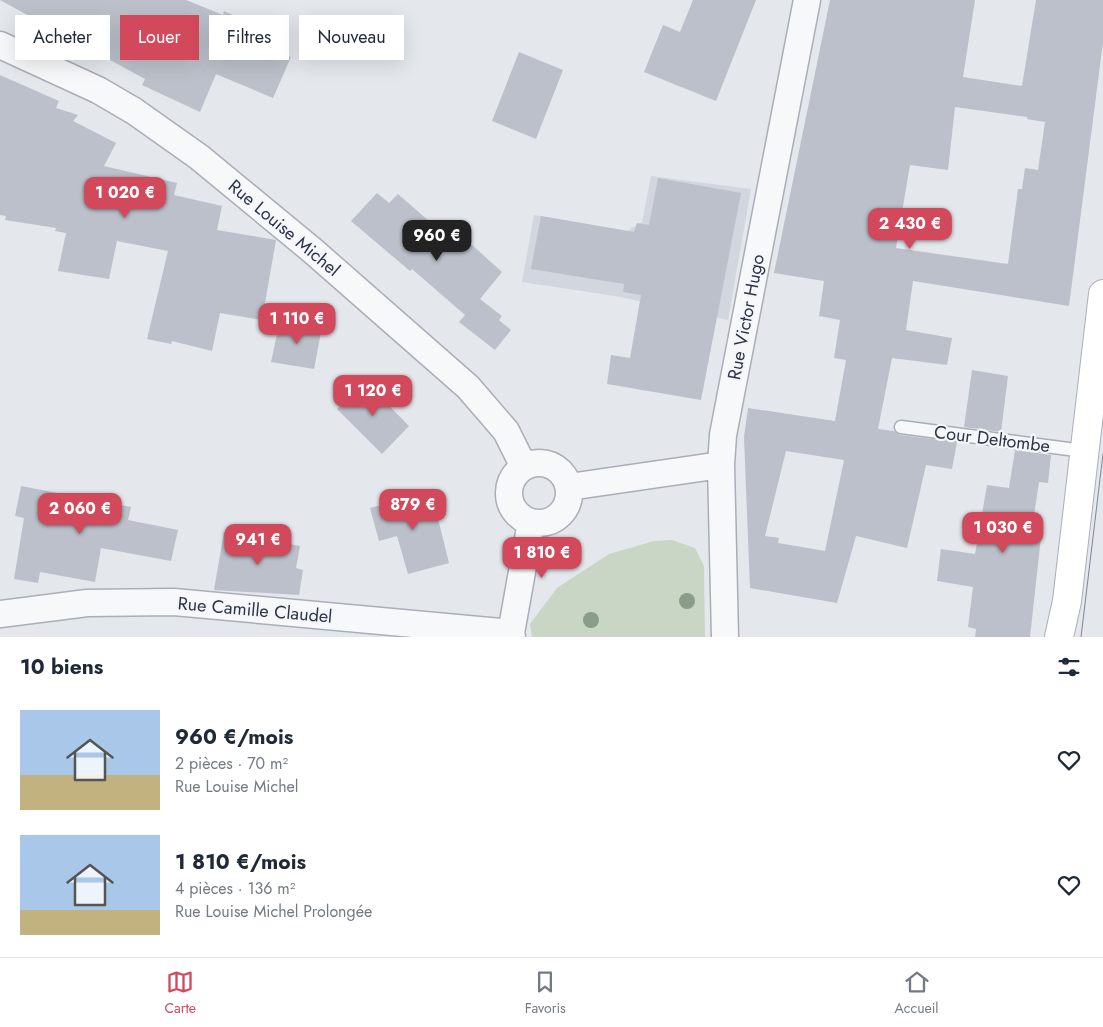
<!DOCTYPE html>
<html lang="fr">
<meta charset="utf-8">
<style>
:root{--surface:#fff;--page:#f2f2f3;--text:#1f2937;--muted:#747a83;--line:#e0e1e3;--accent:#d1495b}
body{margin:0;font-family:Jost,sans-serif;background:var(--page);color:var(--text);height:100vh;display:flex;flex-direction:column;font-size:19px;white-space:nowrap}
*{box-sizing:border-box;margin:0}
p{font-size:16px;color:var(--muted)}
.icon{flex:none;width:28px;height:28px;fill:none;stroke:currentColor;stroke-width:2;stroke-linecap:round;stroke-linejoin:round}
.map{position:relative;height:637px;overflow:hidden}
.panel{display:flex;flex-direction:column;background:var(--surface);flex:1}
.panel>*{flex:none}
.banner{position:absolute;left:15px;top:15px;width:500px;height:45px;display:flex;gap:10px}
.price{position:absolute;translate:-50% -42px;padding:0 11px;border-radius:10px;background:var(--accent);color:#fff;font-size:16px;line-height:32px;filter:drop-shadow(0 1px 2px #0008)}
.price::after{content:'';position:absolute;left:50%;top:30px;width:15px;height:11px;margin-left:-8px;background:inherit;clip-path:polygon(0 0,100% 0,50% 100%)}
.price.current{background:#222;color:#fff}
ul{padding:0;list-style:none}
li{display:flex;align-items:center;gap:15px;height:125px;padding:0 20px}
li span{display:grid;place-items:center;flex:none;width:140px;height:100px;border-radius:0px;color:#555}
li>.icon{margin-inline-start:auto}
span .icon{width:60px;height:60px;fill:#fffc;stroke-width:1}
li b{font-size:21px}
h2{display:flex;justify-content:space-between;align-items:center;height:60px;padding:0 20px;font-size:21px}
.pill{padding:0 18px;border-radius:0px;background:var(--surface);box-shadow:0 5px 20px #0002;font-size:18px;line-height:45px}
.pill.current{background:var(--accent);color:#fff}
.menu{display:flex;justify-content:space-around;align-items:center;height:70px;border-top:1px solid var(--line);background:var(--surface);font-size:14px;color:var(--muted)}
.menu a{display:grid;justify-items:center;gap:2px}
.menu .current{color:var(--accent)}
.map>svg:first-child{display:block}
</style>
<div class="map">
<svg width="1103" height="637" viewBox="0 0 1103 637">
<rect width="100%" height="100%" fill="#e4e7ec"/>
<path fill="#d2d6de" d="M651,176l100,13 -23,131 -113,-24 -93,-14 12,-67 93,16 15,-9z"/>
<path fill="#c9d6c5" d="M672,540l23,8 9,18 1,71h-173l-2,-13 27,-36 52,-34 45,-13z"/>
<path fill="#bbc0ca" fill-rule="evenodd" d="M0,0h186l37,15 1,-4 54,24 -6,15 19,7 -18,41 -57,-24 -16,38 -58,-27 3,-6z
M693,0h63l-40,101 -72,-29 19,-47 17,7z
M830,0h145l-12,77 59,9 14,-86h67v42l-34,264 -156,-25 -7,49 46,8 -5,27 -55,-7 -14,71 16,2 6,4 57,7 -5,27 -26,-4 -19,83 -51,-12 -19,67 -87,-15 -6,-151 4,-29 87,13 11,-61 -12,-2 6,-38 -21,-4 5,-35 -50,-8zM955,107l72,10v2l18,3 -7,48 -13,-2 -3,21h-4l-10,75 -112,-16 14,-83 38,5zM786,451l58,9 -19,91 -47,-8 1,-5 -14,-2z
M519,52l44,18 -27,69 -44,-18z
M0,75l59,26 -3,7 22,7 -5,6 43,22 -12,23 73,17 -3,12 48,11 -5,24 59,10 -14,80 -42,-7 -8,38 -40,-10 -1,3 -24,-5 21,-88 -51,-10 -8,38 -51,-8 8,-38 -11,-2 1,-3 -51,-8 1,-4 -6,-1z
M658,178l83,15 -40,207 -94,-16 4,-29 19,3 11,-63 -18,-3 1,-8 -93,-15 10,-53 93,16 3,-9 12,2z
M377,193l12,10 9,-9 57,50 7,-8 40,36 -22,27 22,17 -3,4 12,10 -16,20 -36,-28 6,-7 -53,-46 -2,2 -59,-50z
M280,320l42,7 -8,42 -43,-7z
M972,370l36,6 -7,56 -37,-5z
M365,381l44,45 -27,28 -45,-45z
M1015,450l36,5 -3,28 -9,-1 -8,53 10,2 -11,100h-55l1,-8 -8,-2 5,-40 -36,-6 4,-32 34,5 12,-69 22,3z
M21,486l110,21 -3,13 50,10 -7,31 -70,-13 -6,34 -55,-10 -2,11 -24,-4 10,-61 -9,-2z
M431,491l18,72 -41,11 -11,-38 -18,5 -9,-33z
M224,532l76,14 -4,22 7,2 -4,25 -85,-5z"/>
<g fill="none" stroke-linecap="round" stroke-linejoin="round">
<g stroke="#a9aeb7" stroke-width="15">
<path id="lane" d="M901,427l183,24"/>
</g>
<g stroke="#a9aeb7" stroke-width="29">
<path id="street" d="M0,45l98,45 36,21 65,46 114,94 155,136 38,44 18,36
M509 493a30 30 0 1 1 60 0a30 30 0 1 1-60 0Z
M569,487l152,-22
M0,614l87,-11 87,-1 337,31
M512,637l-1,-4 20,-111
M725,637l-4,-172 2,-30 84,-435"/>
</g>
<g stroke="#a9aeb7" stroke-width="30">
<path id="secondary" d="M1059,637l8,-36 36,-307"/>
</g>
<use href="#lane" stroke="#f7f8fa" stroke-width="12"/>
<use href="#street" stroke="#f7f8fa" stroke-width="26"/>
<use href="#secondary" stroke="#fff" stroke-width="28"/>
<path stroke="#7d8696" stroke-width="1" d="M1081,637l22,-183"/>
</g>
<g fill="#899d89">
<circle cx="687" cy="601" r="8"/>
<circle cx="591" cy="620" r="8"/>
</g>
<g text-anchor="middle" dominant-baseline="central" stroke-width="4.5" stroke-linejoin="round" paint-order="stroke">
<g font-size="18" fill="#2b3445" stroke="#f4f6f9">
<text transform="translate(284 228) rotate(40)">Rue Louise Michel</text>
<text transform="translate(746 317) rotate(-79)">Rue Victor Hugo</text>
<text transform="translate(992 439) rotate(7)">Cour Deltombe</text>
<text transform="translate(255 610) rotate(5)">Rue Camille Claudel</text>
</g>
</g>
</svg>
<b class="price" style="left:125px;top:219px">1 020 €</b>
<b class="price" style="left:910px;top:250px">2 430 €</b>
<b class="price current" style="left:437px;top:262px">960 €</b>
<b class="price" style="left:297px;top:345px">1 110 €</b>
<b class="price" style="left:373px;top:417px">1 120 €</b>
<b class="price" style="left:413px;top:531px">879 €</b>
<b class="price" style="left:80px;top:535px">2 060 €</b>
<b class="price" style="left:1003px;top:554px">1 030 €</b>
<b class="price" style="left:258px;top:566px">941 €</b>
<b class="price" style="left:542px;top:579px">1 810 €</b>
<div class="banner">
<a class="pill">Acheter</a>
<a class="pill current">Louer</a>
<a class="pill">Filtres</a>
<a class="pill">Nouveau</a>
</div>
</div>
<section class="panel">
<h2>10 biens<svg class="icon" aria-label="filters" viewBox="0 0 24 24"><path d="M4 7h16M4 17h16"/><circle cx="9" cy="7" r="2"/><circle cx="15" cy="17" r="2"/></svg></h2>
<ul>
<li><span style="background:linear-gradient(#a9c7e8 65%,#c2b280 0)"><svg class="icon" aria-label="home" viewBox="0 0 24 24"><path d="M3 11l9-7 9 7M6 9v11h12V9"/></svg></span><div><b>960 €/mois</b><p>2 pièces · 70 m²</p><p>Rue Louise Michel</p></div><svg class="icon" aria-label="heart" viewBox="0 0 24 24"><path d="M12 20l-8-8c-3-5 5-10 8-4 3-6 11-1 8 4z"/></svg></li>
<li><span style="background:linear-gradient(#a9c7e8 75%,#c2b280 0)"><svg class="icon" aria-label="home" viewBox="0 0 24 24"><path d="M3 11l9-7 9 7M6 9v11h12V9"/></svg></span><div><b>1 810 €/mois</b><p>4 pièces · 136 m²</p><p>Rue Louise Michel Prolongée</p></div><svg class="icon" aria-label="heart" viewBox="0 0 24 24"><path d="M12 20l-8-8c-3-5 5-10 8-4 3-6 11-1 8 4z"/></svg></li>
</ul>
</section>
<nav class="menu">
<a class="current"><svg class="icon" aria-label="map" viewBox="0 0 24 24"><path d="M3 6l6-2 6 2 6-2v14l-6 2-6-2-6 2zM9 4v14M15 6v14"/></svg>Carte</a>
<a><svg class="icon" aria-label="saved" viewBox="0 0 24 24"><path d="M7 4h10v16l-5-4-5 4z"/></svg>Favoris</a>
<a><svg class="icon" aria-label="home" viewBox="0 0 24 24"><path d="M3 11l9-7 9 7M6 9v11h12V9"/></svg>Accueil</a>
</nav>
